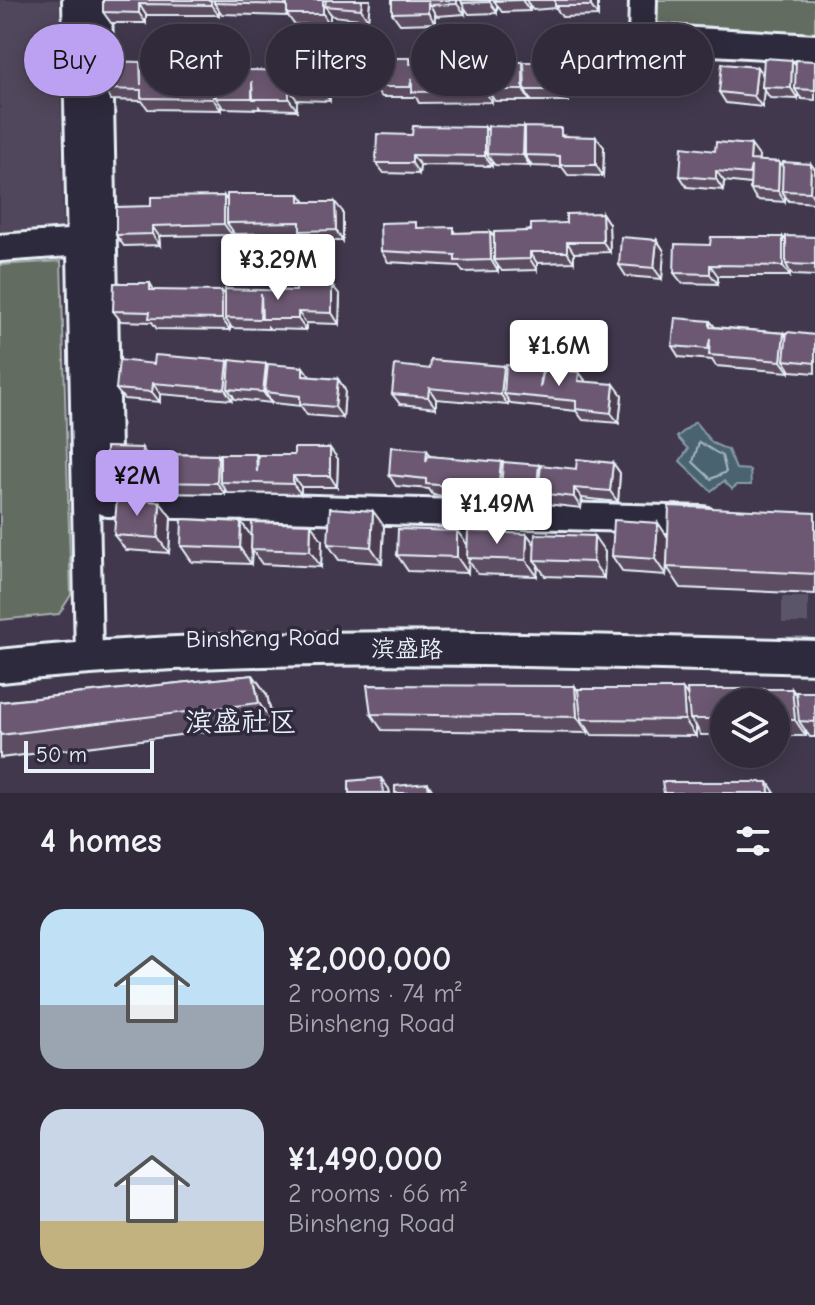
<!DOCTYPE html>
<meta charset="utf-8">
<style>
:root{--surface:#312a3a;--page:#3d3645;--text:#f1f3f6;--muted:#a8a7af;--line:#4c4654;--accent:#bca0f2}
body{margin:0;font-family:"Comic Neue","LXGW WenKai TC",sans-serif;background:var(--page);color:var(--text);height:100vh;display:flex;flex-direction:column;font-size:30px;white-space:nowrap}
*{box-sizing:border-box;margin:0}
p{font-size:26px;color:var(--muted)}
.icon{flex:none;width:44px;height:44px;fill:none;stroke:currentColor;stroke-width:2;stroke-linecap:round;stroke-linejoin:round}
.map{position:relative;height:793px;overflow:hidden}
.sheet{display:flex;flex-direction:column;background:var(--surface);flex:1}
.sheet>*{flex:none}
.banner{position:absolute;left:24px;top:24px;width:768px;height:72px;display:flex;gap:16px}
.fabs{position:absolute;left:710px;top:688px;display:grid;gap:16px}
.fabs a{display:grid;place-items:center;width:80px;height:80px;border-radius:50%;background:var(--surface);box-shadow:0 4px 20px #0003,0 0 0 2px var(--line);font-size:40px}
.scale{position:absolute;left:24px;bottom:20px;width:130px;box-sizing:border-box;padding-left:8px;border:4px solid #e8f1f8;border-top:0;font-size:22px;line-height:28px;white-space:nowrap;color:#e8f1f8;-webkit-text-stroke:6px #2f2a3d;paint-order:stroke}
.price{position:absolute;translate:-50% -68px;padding:0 18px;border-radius:8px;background:#fff;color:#222;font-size:26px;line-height:52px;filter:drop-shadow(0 2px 4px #0008)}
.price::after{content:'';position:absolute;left:50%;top:48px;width:24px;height:18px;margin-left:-12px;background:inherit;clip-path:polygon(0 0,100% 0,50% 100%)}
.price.on{background:var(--accent);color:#111}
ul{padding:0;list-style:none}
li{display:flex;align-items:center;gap:24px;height:200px;padding:0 40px}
li span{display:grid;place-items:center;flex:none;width:224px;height:160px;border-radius:24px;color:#555}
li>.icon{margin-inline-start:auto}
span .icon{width:96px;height:96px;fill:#fffc;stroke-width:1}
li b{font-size:34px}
h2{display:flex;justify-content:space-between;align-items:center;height:96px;padding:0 40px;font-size:34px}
.chip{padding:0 28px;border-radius:36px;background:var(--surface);box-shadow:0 4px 20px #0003,0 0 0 2px var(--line);font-size:28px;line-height:72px}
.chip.on{background:var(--accent);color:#111}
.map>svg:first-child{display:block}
</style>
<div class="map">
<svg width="815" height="793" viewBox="0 0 815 793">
<rect width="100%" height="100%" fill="#41384d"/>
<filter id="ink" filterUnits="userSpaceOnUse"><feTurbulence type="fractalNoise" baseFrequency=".0125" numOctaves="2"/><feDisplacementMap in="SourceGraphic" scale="16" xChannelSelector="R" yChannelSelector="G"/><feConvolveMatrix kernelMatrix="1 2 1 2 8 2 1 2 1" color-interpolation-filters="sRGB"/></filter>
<g filter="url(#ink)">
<path fill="#51465b" d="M0,0h59l4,229 -63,3z"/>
<path fill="#636c60" stroke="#a6aeac" stroke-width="2" d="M656,0h159v34l-160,-11z
M61,261l10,334 -12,19 -59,6v-355z"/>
<path fill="#4a6371" stroke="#899ca7" stroke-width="2" d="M695,422l17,21 16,7 8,19 14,1 1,15h-14l-5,4 -8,-8 -13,10 -31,-30 8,-12 -11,-12z"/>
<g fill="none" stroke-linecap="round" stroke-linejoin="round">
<path stroke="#a9b8c2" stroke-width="2" d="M699,442l23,14 4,16 -15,7 -18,-17z"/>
<path stroke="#5a5467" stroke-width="26" stroke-dasharray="26 13" stroke-linecap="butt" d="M795,558v85"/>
<g stroke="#e8f1f8" stroke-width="32">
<path id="minor" d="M76,0l13,656
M98,0l10,503 595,17
M643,0l-1,38 173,10
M0,248l82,-6"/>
</g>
<g stroke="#e8f1f8" stroke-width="38">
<path id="major" d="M0,666c271,-28 543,-16 815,-9"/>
</g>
<use href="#minor" stroke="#2f2a3d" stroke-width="26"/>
<use href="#major" stroke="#2f2a3d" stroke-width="32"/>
</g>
<path fill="#5d4d62" stroke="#e8f1f8" stroke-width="2" d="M103,0h267l-2,20 -35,-4 -3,-3v12l-36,-1 -6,-8 -66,-2 -3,-4v5h-73v8h-35l-8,-11z
M392,0h206v16l-36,1 -6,-9 -23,2 -4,-5 1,6 -28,1 -5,-7v8l-28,1 -5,-7 1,7 -28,2 -2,-2v9l-35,1 -8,-11z
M682,54l8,11 -3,28 -35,-3 -8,-11z
M410,58l4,6 70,-1 3,3 37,-2 80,-1v28h-36v10h-36l-2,-2v2h-35l-3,-4v5l-73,1 -3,-6h-34l-8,-10z
M815,61v39l-13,-1 -4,-5v5l-28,-1 -6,-9 -2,18 -36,-4 -7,-11 44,-16 33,-11z
M140,62l5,8h69l2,4 114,-2v29l-33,-1v10l-36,-1 -2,-2v2l-36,-1 -2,-3v5l-73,-1 -6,-8 -31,-1 -7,-11z
M525,129l42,7 37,11 -1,29 -35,-1 -6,-8 -30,-1 -2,-3v3l-35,-1 -3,-3v4l-72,-1 -1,9 -35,-1 -8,-10 36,-28z
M759,156l-1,5 21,1 4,5 32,2v34l-26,-2 -4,-5v6l-28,-2 -7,-11v-5l-26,-3 -1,9 -36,-3 -7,-11z
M300,194l6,8 37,10v29h-36l-5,-8 -68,1 -2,-4v5l-73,1 1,9 -36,1 -8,-11 35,-29z
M602,213l7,11 1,28 -36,1v9l-37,1v7l-35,1 -4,-5v5l-35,1 -4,-6 -71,-4 -7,-11 39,-23 38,5 32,-1 4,5 72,-14z
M783,237l3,4 29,-4v39l-22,-1 -3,-3v4h-72v8l-36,-1 -8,-10 36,-28z
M657,240l7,11 -2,28 -36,-3 -7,-11z
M150,283l4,7 71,5h115l-1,29 -33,-1v7l-36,-1 -2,-2v2l-36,-1 -2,-3v5l-73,-1 -5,-7 -31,-1 -8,-10z
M710,321l5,6 69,6 2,3 29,-1v38l-24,-2 -2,-3v4l-73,-6 -4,-6 -33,-3 -7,-11z
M228,361l2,4 36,-1 2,2 42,11 28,2 7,11 -2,28 -36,-3 -6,-9 -28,-3 -2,-2v2l-36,-4 -2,-3 -1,4 -72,-6v8l-36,-3 -8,-10 38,-25z
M504,366l2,4 36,-1 1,2 43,11 36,13 -3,28 -36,-3 -7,-9 -65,-7 -2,-3 -1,4 -72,-6v9l-36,-4 -8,-10 38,-25z
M142,448l4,6 72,1 2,3 38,-1 80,2 -1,28h-36v7l-74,-1 -2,-4v5l-73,-1 -4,-6h-35l-7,-11z
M427,450l4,6 72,10 73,3 37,-6 7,10 -2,29 -36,-4 -1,10 -35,-4 -2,-2v2l-36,-4 -2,-3 -1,4 -72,-6 -4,-6 -33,-3 -7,-11z
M815,513v81l-134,-6 -14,-21 -1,8 -43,-3 -11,-16 46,-33 10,15z
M171,517l-2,36 -43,-3 -12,-15z
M241,522l10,14 71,4 -1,27 -59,-3 -10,-14 -1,14 -59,-2 -11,-16z
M384,526l-2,37 -43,-3 -11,-16z
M457,531l10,14 60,-11 8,11 70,7 -1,26 -59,-2 -7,-11 -1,11 -59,-2 -10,-14v13l-60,-2 -11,-16z
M253,675l14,20 6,28 -273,35v-56z
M683,689l5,7 104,-7 4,6 19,-3v45h-5l-5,-7 1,6h-30v-34h-52v33h-23l-5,-9v10l-104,-1 -4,-6v4l-206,-3 -11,-16 207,-24z"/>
<path fill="#4c3e50" stroke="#e8f1f8" stroke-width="2" d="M211,0h8l-5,3 5,7v5l-8,-10z
M323,0h8l-6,6 5,7v12l-7,-11z
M362,0h8l-2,20 -7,-11z
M457,0h7l-2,3 2,4 1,7 -8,-10z
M489,0h7l-2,1 3,4v8z
M522,0h4l3,5 1,6z
M590,0h8v16l-7,-10z
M428,1l7,13v9l-7,-11z
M139,4l7,11v8l-7,-10z
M596,52l8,11v28l-8,-11z
M682,54l8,11 -3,28 -7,-10z
M792,60l8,10 -5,19 3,5v5l-7,-11z
M323,62l7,10v29l-8,-11z
M523,62l7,10 -5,18 5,11 -7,-11z
M484,63l8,11 -5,16 5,7v5l-7,-11z
M757,67l8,11 -3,9 2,2 -2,18 -8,-11z
M214,70l7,11 -5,17 5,7v5l-8,-11z
M560,81l8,10v10l-8,-11z
M289,89l8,11v10l-8,-11z
M485,127l8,11 -6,16 5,8v4l-7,-10z
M524,127l7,10 -6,18 5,8v3l-7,-11z
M596,137l8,10 -1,29 -7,-11z
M751,145l8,11 -1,15 -8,-11z
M412,155l8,10 -1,9 -7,-11z
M779,162l8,11 -5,18 3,5v6l-7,-11z
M811,164l4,5v31l-5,-8z
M716,171l8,10 -1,9 -7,-11z
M224,196l7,11 -4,16 5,7v5l-8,-11z
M335,202l8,10v29l-7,-11z
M602,213l7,11 1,28 -7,-10z
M152,226l7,10 1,9 -8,-11z
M490,232l8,11 -4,17 4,6v5l-7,-11z
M783,237l8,11 -5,16 4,8v4l-7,-10z
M657,240l7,11 -2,28 -8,-11z
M567,242l7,11v9l-7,-10z
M530,252l7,11v7l-7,-11z
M710,265l8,11v8l-8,-10z
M332,285l8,10 -1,29 -7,-11z
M222,291l8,10 -5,17 5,7v5l-8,-11z
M298,312l8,11v7l-8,-11z
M784,333l7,11 -7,16 5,8v4l-8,-11z
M228,361l7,11 -7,17 5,7 -1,4 -7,-11z
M266,364l8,10 -9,18 6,9v2l-8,-11z
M504,366l7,11 -7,17 5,7 -1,4 -7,-10z
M303,367l8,11 -8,-2z
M579,372l8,11 -9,-2z
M338,379l7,11 -2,28 -8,-11z
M153,383l7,11v8l-8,-10z
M614,384l8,11 -3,28 -8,-10z
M429,388l7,11v9l-8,-11z
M142,448l7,11 -4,23 -4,-6z
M330,448l8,11 -1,28 -7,-11z
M218,455l7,11 -5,16 5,7v5l-8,-11z
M501,462l7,11 -7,17 5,7 -1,4 -7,-11z
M613,463l7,10 -2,29 -8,-11z
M539,465l7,10 -8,18 6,9v2l-8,-11z
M293,476l8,11v7l-8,-10z
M574,488l8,10 -1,10 -7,-11z
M160,502l11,15 -2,36 -11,-15z
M373,511l11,15 -2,37 -11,-16z
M241,522l11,15 -1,27 -11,-16z
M658,523l11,16 -3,36 -11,-16z
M311,524l11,16 -1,27 -11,-16z
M457,531l12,16 -1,26 -11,-16z
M527,534l11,15 -4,11 4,5 -1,11 -11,-16z
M594,536l11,16 -1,26 -11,-16z
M253,675l14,20 6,28 -14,-20z
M575,686l11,16 -5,17 7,10v4l-11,-16z
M683,689l11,16 -4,14 6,7v10l-11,-16z
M792,689l11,16 -4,16 6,9 1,6 -11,-16z
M381,778l8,11 1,4h-6z
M768,782l7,11h-6z
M428,783l6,10h-5z"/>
<path fill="#6c5972" stroke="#e8f1f8" stroke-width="2" d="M103,0h108v5l-72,-1v9l-36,-1z
M214,0h109v14h-36v-9l-73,-2z
M326,0h36l-1,9 -36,-3z
M392,0h65v4l-28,1 -1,-4v11l-36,1z
M461,0h28l1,2 -28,1z
M494,0h28l-28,1z
M555,0h35l1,6h-36z
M647,51l35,3 -2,29 -36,-4z
M560,52h36v28l-36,1v9h-35l-1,-28h36z
M374,58h36v6l74,-1 1,28 -73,1v-14l-2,9h-36z
M764,58l28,2 -1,28 -29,-1z
M796,60l19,1v29l-20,-1z
M104,61l36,1 1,23v-15h73l-1,29 -72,-1v-8l-37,-1z
M287,61l36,1 -1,28 -33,-1v10h-36l-1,-18v17h-36v-29l71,2z
M487,62h36v28h-36z
M722,64l35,3 -3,29 -35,-4z
M413,126l72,1v29l-73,-1v8h-36l1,-29 35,1z
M488,126l36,1 -1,28 -36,-1z
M525,127l36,1v8l35,1v28h-36v-9l-35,-1z
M716,142l35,3 -1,15 29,2 -1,29 -28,-2 1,-23 -2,8 -33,-3v8l-36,-3 2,-29 33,4z
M783,162l28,2 -1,28 -28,-1z
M227,194h73v8h35l1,28 -36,1v-9l-73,1z
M224,196v28l-72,2v8l-36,1v-28l35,-1v-9z
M602,213l1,29h-36v10h-37v7l-36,1v-28l37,-1v-7l35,-1v-9z
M416,222v6l38,-1v6l36,-1 1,28 -36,1v-6l-74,-4 -1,-28z
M786,236l29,1v28l-29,-1z
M621,237l36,3 -3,28 -35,-3z
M711,237h72v29l-73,-1v9l-36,-1 1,-29 35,1z
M114,283h36v7l72,1v28l-73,-1 1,-6 -37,-1z
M296,284l36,1v28l-34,-1v7h-36l-1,-25 -1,25 -35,-1v-29l71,2z
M675,318l35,3v6l74,6 -3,28 -72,-6 1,-16 -2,10 -36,-3z
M787,332l28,3v28l-31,-3z
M155,355l73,6 -3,28 -72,-6 -1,9 -36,-3 3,-29 35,4z
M230,360l36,4 -3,28 -35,-3z
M431,360l73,6 -3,29 -72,-7 -1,9 -36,-3 3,-29 35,4z
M268,364l35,3v9l35,3 -3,28 -35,-3v-8l-35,-4z
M506,365l36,4 -2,19 4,-19 35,3 -1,9 36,3 -3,29 -35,-4v-8l-72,-7z
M106,447l36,1 -1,28h-35z
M391,447l36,3 -1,12 2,-6 73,6 -3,28 -72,-6v-5l-37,-4z
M294,448h36v28h-37v8l-73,-2v-28h36l1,18 1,-17h36z
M145,454l73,1 -1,28 -72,-1z
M577,459l36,4 -3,28 -36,-3v9l-36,-4 3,-28 35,4z
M503,462l36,3 -3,28 -35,-3z
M117,498l43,4 -2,36 -44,-3z
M669,506l146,7v61l-148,-7z
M330,508l43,3 -2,36 -43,-3z
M182,519l59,3 -1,26 -59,-2z
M614,520l44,3 -3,36 -43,-3z
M252,522l59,2 -1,27 -59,-2z
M398,529l59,2v26l-60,-2z
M468,531l59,3 -1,26 -59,-2z
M535,534l59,2 -1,26 -59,-2z
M253,675l6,28 -259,32v-33z
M367,685l208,1 2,31 -206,-3z
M578,689h105l2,31 -104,-1z
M687,689h105l3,31h-19v-18h-52v17h-34z
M796,692h19v30l-16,-1z
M381,778l3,15h-35v-12z
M662,782h106l1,11h-105z
M428,783l1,10h-34v-7z"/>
</g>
<g text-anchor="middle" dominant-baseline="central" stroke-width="7" stroke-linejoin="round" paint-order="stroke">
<g font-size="24" fill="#e8f1f8" stroke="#2f2a3d">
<text transform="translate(263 638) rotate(-1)">Binsheng Road</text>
<text transform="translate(407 649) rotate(1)">滨盛路</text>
</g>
<g font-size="28" fill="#e8f1f8" stroke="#2f2a3d">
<text x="241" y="722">滨盛社区</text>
</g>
</g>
</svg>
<div class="fabs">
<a><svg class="icon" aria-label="layers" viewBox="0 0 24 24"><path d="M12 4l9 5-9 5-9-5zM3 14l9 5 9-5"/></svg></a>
</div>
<div class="scale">50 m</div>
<b class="price" style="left:278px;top:302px">¥3.29M</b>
<b class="price" style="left:559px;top:388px">¥1.6M</b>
<b class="price on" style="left:137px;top:518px">¥2M</b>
<b class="price" style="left:497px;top:546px">¥1.49M</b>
<div class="banner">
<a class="chip on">Buy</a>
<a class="chip">Rent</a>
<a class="chip">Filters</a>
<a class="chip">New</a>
<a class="chip">Apartment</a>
</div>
</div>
<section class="sheet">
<h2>4 homes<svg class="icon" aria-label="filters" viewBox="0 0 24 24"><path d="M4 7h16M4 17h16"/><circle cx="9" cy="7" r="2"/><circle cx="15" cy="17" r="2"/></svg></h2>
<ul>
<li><span style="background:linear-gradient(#bfe0f5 60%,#9aa5b1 0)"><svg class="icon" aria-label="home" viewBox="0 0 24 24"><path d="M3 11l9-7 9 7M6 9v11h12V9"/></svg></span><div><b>¥2,000,000</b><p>2 rooms · 74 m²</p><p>Binsheng Road</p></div></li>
<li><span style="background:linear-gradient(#c9d6e8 70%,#c2b280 0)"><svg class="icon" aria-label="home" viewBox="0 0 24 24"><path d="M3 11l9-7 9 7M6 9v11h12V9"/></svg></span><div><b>¥1,490,000</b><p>2 rooms · 66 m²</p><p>Binsheng Road</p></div></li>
</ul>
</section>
